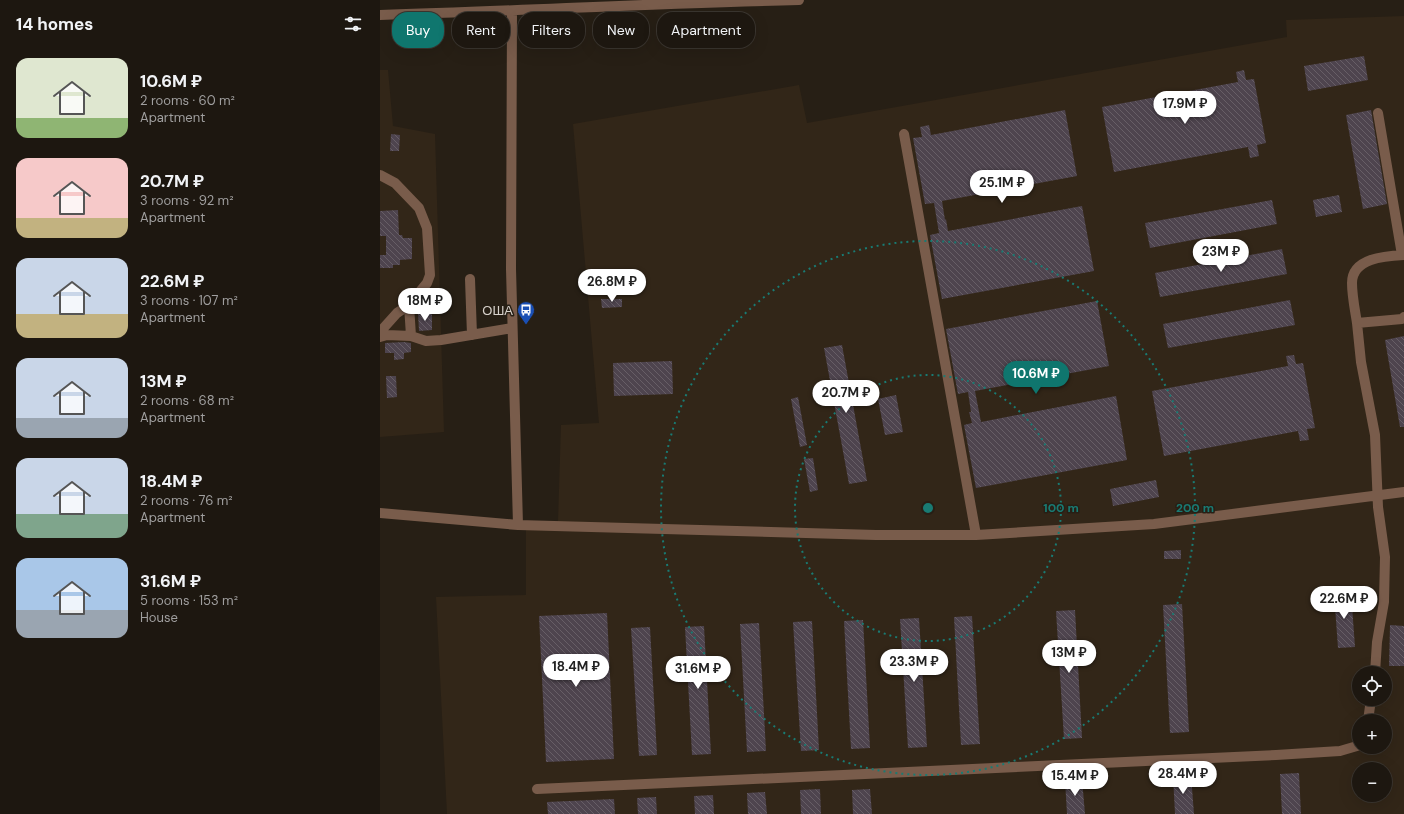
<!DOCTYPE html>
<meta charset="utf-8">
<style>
:root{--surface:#1d1710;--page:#252019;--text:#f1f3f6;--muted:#a09f9f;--line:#3b3630;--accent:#0f766e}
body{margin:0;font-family:"DM Sans",sans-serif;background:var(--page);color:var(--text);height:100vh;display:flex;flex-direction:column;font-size:15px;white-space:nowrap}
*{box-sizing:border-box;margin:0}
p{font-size:13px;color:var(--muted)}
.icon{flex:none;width:22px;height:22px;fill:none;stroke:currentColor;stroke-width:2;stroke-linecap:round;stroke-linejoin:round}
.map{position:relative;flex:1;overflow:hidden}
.drawer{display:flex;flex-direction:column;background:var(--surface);width:380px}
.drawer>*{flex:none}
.top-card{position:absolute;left:12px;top:12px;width:380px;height:36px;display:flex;gap:8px}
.tools{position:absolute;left:972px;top:666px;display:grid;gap:8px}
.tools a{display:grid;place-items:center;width:40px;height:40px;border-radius:50%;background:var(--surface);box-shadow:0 4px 16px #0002,0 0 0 1px var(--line);font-size:20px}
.price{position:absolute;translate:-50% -34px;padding:0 9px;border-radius:14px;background:#fff;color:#222;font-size:13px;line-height:26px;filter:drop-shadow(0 1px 2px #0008)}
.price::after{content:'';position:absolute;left:50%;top:24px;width:12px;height:9px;margin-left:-6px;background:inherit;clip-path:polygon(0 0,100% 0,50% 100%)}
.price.current{background:var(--accent);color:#fff}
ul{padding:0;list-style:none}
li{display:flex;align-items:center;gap:12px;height:100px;padding:0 16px}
li span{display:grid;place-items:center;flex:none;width:112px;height:80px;border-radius:12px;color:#555}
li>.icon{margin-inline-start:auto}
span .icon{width:48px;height:48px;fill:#fffc;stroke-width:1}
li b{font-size:17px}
h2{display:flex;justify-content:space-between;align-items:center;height:48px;padding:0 16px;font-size:17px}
.tag{padding:0 14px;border-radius:16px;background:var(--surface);box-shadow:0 4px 16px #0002,0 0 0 1px var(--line);font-size:14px;line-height:36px}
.tag.current{background:var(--accent);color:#fff}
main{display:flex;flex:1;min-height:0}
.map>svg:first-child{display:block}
</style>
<main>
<section class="drawer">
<h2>14 homes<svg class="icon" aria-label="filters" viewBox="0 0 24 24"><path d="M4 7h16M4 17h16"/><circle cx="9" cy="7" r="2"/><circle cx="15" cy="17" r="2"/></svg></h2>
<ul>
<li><span style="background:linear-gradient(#dfe7d0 75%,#8fb573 0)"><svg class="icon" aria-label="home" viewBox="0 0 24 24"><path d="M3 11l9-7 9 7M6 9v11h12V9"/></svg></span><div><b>10.6M ₽</b><p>2 rooms · 60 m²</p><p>Apartment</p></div></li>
<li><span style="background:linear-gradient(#f6c9c9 75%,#c2b280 0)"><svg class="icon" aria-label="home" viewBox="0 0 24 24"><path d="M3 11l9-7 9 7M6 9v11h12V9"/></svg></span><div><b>20.7M ₽</b><p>3 rooms · 92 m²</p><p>Apartment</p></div></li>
<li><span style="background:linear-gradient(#c9d6e8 70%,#c2b280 0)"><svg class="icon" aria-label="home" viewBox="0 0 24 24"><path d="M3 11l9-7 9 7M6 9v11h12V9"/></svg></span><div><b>22.6M ₽</b><p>3 rooms · 107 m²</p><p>Apartment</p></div></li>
<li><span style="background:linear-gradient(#c9d6e8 75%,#9aa5b1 0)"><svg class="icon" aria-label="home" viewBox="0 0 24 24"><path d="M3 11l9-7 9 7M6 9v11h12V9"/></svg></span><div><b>13M ₽</b><p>2 rooms · 68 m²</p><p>Apartment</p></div></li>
<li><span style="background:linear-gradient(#c9d6e8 70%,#7fa58c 0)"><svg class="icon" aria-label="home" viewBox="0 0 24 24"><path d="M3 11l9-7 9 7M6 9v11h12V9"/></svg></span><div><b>18.4M ₽</b><p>2 rooms · 76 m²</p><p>Apartment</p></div></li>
<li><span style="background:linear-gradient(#a9c7e8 65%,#9aa5b1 0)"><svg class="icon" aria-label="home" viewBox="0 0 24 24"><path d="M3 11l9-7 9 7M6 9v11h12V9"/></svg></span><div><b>31.6M ₽</b><p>5 rooms · 153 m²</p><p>House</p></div></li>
</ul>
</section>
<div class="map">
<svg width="1024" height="814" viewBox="0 0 1024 814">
<defs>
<pattern id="building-back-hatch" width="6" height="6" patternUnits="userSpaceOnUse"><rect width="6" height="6" fill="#4e444e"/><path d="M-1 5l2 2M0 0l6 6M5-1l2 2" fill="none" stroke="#675e66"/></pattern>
</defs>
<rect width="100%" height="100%" fill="#271f15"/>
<path fill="#322618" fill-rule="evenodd" d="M1024,16v798h-957l-11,-217 90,-2v-73h32l3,-97 38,-2 -26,-299 226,-39 8,38 480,-86 -1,-17zM979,673h26v26h-26zM979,721h26v26h-26zM979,769h26v26h-26z
M0,70h8l5,56 42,8 9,298 -64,5z"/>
<path fill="url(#building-back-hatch)" d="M984,56l4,24 -60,11 -4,-25z
M864,70l2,10 8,-1 12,64 -9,2 2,11 -9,2 -2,-11 -134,25 -12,-65 136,-25 -2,-10z
M685,110l12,66 -135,25 3,19 1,-1 2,12 134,-25 12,65 -152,28 -12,-64 9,-2 -5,-30 -9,1 -12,-66 9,-1 -2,-10 9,-2 2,10z
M991,110l16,94 -24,5 -17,-94z
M11,134l9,1 -1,16h-9z
M959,195l3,17 -26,5 -3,-17z
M892,200l5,24 -127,24 -5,-25z
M18,210l1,25h3l1,3h9v21l-12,1v5h-7v3h-13v-13h6v-19h-6v-25z
M902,249l5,25 -127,23 -5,-24z
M221,299h21v8l-20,1z
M910,300l5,25 -127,23 -5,-24z
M717,301l12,65 -134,25 6,31 135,-26 11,64 -151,28 -12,-63 8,-2 -3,-11h2l-3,-20 -10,2 -12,-65z
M38,313h14v17l-13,1z
M1024,336v91h-4l-15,-87z
M24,342l7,1v9l-7,1v6l-10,1v-7h-9v-10z
M462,345l25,136 -18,3 -25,-136z
M914,355l2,9 7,-1 12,65 -8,1 2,11 -9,1 -2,-10 -134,25 -12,-65 136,-25 -2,-10z
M292,361l1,33 -59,2 -1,-33z
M6,376h10l1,21 -10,1z
M516,395l7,37 -18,3 -7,-36z
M418,397l9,48 -7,2 -9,-48z
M433,458l5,32 -8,2 -6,-33z
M776,480l3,17 -46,9 -3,-17z
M801,550v9h-17v-8z
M971,592l4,55 -17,1 -4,-55z
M802,604l7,128 -19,1 -7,-128z
M695,610l7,128 -18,1 -8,-128z
M227,613l7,146 -68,3 -7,-146z
M592,616l8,128 -19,1 -7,-128z
M539,618l8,129 -19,1 -8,-129z
M483,620l7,128 -19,1 -7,-128z
M432,621l7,129 -18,1 -8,-129z
M379,623l7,128 -19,1 -7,-128z
M1010,625l14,1v40h-15z
M324,626l7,128 -19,1 -7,-128z
M270,627l7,128 -18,1 -8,-128z
M919,773l2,41h-19l-2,-40z
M811,775l3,39h-19l-2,-38z
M702,779l3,35h-18l-2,-34z
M440,789l1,25h-20l-1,-24z
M490,789l2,25h-19l-1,-24z
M385,792l2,22h-19l-1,-21z
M333,795l1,19h-19l-1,-18z
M276,797l1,17h-19l-1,-16z
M234,799l1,15h-67l-1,-12z"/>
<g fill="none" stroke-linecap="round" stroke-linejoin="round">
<path stroke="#795c4b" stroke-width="10" d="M132,11l-1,258 7,256
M0,15c140,-4 279,-12 419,-15
M998,113l24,142
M524,134l72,401
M0,175l15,8 24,25 8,20 3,47 -3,8 -18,22 -12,8 -17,19
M90,279l2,56
M29,305l2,31
M977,323c-2,-13 -5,-27 -5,-40 0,-25 33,-27 52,-28
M0,337l7,-2 24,1 15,5 15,-1 71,-12
M0,513l138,12 358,10h100l178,-11 250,-32
M995,673l2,-31 7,-40 1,-45 -7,-50 -3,-72 -14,-73 -4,-39 45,-4 2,-2
M988,721l3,-22
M157,789l739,-34 64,-4 17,-5 2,-2"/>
</g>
<g fill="none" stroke="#197b73" stroke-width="2" stroke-dasharray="2 4">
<circle cx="548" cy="508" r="133"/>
<circle cx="548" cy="508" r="267"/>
</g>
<defs>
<g id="bus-pin" transform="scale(0.9)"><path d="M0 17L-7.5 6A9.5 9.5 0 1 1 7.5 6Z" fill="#1a4fb4" stroke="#271f15"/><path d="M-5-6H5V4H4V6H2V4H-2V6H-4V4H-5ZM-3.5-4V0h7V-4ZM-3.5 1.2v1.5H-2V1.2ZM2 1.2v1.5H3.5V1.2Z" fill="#fff"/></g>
</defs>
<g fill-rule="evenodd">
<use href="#bus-pin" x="146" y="310"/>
</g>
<g text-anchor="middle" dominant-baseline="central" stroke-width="3" stroke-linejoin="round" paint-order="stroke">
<g font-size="13" fill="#d7d1cb" stroke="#271f15" text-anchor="end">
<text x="133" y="310">ОША</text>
</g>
</g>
<circle cx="548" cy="508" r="6" fill="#197b73" stroke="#271f15" stroke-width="2"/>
<g font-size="12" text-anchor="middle" font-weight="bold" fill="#197b73" stroke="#271f15" stroke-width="3" stroke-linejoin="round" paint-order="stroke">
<text x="681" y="512">100 m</text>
<text x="815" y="512">200 m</text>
</g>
</svg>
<div class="tools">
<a><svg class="icon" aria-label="locate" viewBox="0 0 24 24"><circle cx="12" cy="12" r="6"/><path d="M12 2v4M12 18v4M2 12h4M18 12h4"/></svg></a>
<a>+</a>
<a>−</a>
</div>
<b class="price" style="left:805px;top:125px">17.9M ₽</b>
<b class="price" style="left:622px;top:204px">25.1M ₽</b>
<b class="price" style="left:841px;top:273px">23M ₽</b>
<b class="price" style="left:232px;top:303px">26.8M ₽</b>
<b class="price" style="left:45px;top:322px">18M ₽</b>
<b class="price current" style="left:656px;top:395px">10.6M ₽</b>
<b class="price" style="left:466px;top:414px">20.7M ₽</b>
<b class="price" style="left:964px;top:620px">22.6M ₽</b>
<b class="price" style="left:689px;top:674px">13M ₽</b>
<b class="price" style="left:534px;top:683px">23.3M ₽</b>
<b class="price" style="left:196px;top:688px">18.4M ₽</b>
<b class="price" style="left:318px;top:690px">31.6M ₽</b>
<b class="price" style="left:803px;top:795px">28.4M ₽</b>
<b class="price" style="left:695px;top:797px">15.4M ₽</b>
<div class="top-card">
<a class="tag current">Buy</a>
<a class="tag">Rent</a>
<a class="tag">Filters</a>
<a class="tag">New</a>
<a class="tag">Apartment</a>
</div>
</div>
</main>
